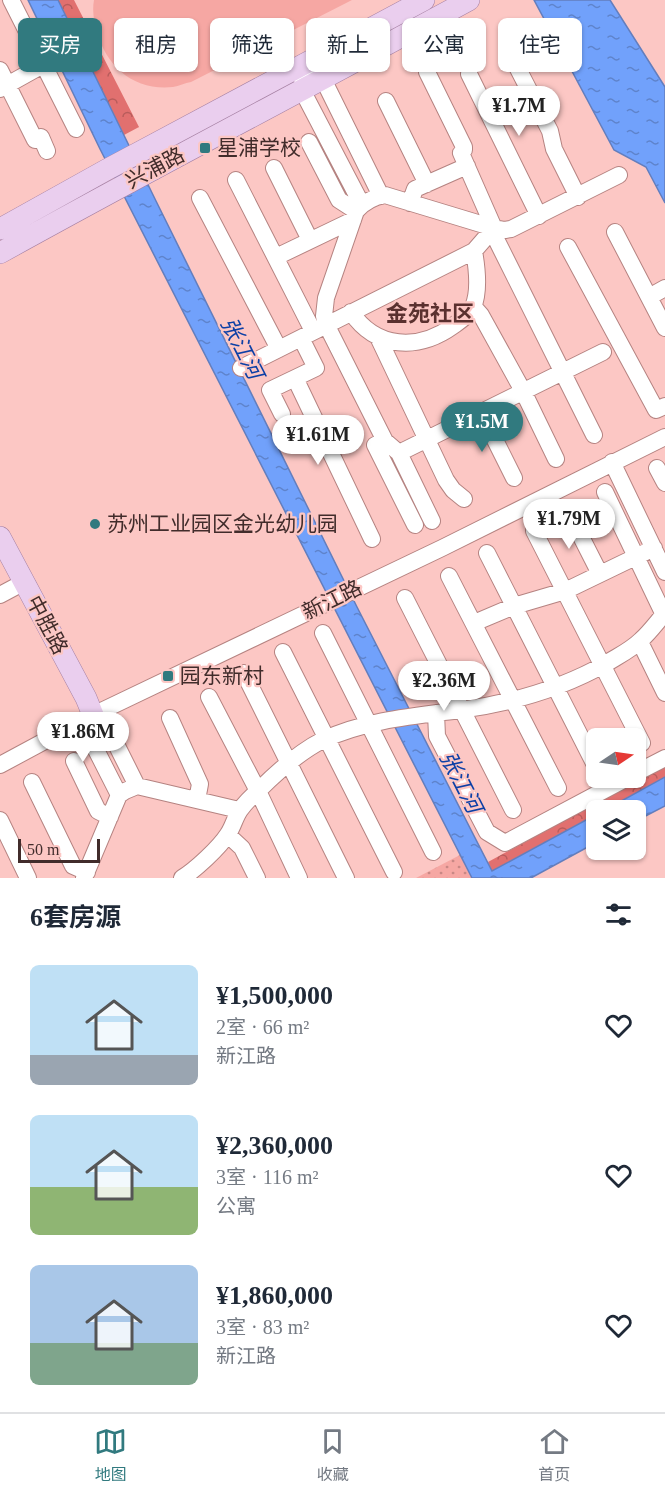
<!DOCTYPE html>
<html lang="zh">
<meta charset="utf-8">
<style>
:root{--surface:#fff;--page:#f2f2f3;--text:#1f2937;--muted:#747a83;--line:#e0e1e3;--accent:#317a7f}
body{margin:0;font-family:"Times New Roman","Noto Sans SC",serif;background:var(--page);color:var(--text);height:100vh;display:flex;flex-direction:column;font-size:22px;white-space:nowrap}
*{box-sizing:border-box;margin:0}
p{font-size:20px;color:var(--muted)}
.icon{flex:none;width:33px;height:33px;fill:none;stroke:currentColor;stroke-width:2;stroke-linecap:round;stroke-linejoin:round}
.map{position:relative;height:878px;overflow:hidden}
.side{display:flex;flex-direction:column;background:var(--surface);flex:1}
.side>*{flex:none}
.guide{position:absolute;left:18px;top:18px;width:630px;height:54px;display:flex;gap:12px}
.needle{width:39px;rotate:77deg}
.fabs{position:absolute;left:586px;top:728px;display:grid;gap:12px}
.fabs a{display:grid;place-items:center;width:60px;height:60px;border-radius:9px;background:var(--surface);box-shadow:0 2px 4px #0004;font-size:30px}
.scale{position:absolute;left:18px;bottom:15px;width:82px;box-sizing:border-box;padding-left:6px;border:3px solid #412c2b;border-top:0;font-size:16px;line-height:21px;white-space:nowrap;color:#412c2b;-webkit-text-stroke:4px #fcc7c4;paint-order:stroke}
.price{position:absolute;translate:-50% -51px;padding:0 14px;border-radius:21px;background:#fff;color:#222;font-size:20px;line-height:39px;filter:drop-shadow(0 2px 3px #0008)}
.price::after{content:'';position:absolute;left:50%;top:36px;width:18px;height:14px;margin-left:-9px;background:inherit;clip-path:polygon(0 0,100% 0,50% 100%)}
.price.on{background:var(--accent);color:#fff}
ul{padding:0;list-style:none}
li{display:flex;align-items:center;gap:18px;height:150px;padding:0 30px}
li span{display:grid;place-items:center;flex:none;width:168px;height:120px;border-radius:9px;color:#555}
li>.icon{margin-inline-start:auto}
span .icon{width:72px;height:72px;fill:#fffc;stroke-width:1}
li b{font-size:26px}
h2{display:flex;justify-content:space-between;align-items:center;height:72px;padding:0 30px;font-size:26px}
.chip{padding:0 21px;border-radius:9px;background:var(--surface);box-shadow:0 2px 4px #0004;font-size:21px;line-height:54px}
.chip.on{background:var(--accent);color:#fff}
.tabs{display:flex;justify-content:space-around;align-items:center;height:84px;border-top:2px solid var(--line);background:var(--surface);font-size:16px;color:var(--muted)}
.tabs a{display:grid;justify-items:center;gap:3px}
.tabs .on{color:var(--accent)}
.map>svg:first-child{display:block}
</style>
<div class="map">
<svg width="665" height="878" viewBox="0 0 665 878">
<defs>
<pattern id="grass-dots" width="8" height="8" patternUnits="userSpaceOnUse" patternTransform="scale(1.5)"><rect width="8" height="8" fill="#f6a7a3"/><path d="M2 2h.1M6 6h.1" fill="none" stroke="#c98885" stroke-width="1.8" stroke-linecap="round"/></pattern>
<pattern id="forest-crowns" width="20" height="18" patternUnits="userSpaceOnUse" patternTransform="scale(1.5)"><rect width="20" height="18" fill="#e1706f"/><path d="M2 6a3 3 0 1 1 6 0M12 15a3 3 0 1 1 6 0" fill="none" stroke="#b85c5b"/></pattern>
<pattern id="water-ripples" width="26" height="14" patternUnits="userSpaceOnUse" patternTransform="scale(1.5)"><rect width="26" height="14" fill="#71a1fb"/><path d="M2 4q2-2 4 0t4 0M15 11q2-2 4 0t4 0" fill="none" stroke="#5e83cb"/></pattern>
</defs>
<rect width="100%" height="100%" fill="#fcc7c4"/>
<path fill="url(#grass-dots)" d="M460,855l12,23h-56z"/>
<path fill="url(#forest-crowns)" d="M58,0h16l65,127 -15,8z
M665,766v11l-60,33h-8v4l-105,57 -4,-9z"/>
<path fill="#f6a7a3" d="M94,0h258l-161,82c-6,1 -12,4 -18,5 -38,4 -66,-19 -76,-55 -3,-10 -5,-21 -3,-32z"/>
<path fill="url(#water-ripples)" stroke="#637ebd" stroke-width="1.5" d="M28,0h30l98,201 201,406 135,264 105,-57v28l-66,36h-59l-372,-729z
M534,0h76l55,87v116l-19,-36 -32,-17z
M665,777v29l-29,15v-11h-31z"/>
<g fill="none" stroke-linecap="round" stroke-linejoin="round">
<g stroke="#b58381" stroke-width="18">
<path id="minor" d="M11,0l65,129
M512,57l38,74 4,18 24,48
M0,70l35,70 6,-3 6,14
M427,72l37,75v3l-3,3 33,75 2,11 98,196
M469,74l70,142
M0,89l43,-24
M386,101l41,83
M309,142l30,58 17,11
M274,168l36,72
M236,180l77,151
M200,198l79,151
M410,203l5,-14 52,-23
M362,205l-60,-115 1,-24 20,13 58,117
M615,232l50,96
M568,247l88,163 9,-4
M276,257l77,-37
M649,297l16,-9
M473,306l8,9 42,76 33,68
M351,312c25,37 67,39 102,14 7,-5 16,-11 20,-19 7,-16 4,-39 1,-56
M378,337l68,143 7,10 11,9
M241,368l233,-117 20,-23
M295,378l77,161
M481,412l33,66
M282,414l-12,-24 46,-22 -15,-30
M385,441l-10,4 40,80
M399,453l204,-101
M612,462l53,110
M657,468l8,15
M605,492l59,123
M568,511l32,63
M432,521l-33,-68 -14,-12 -59,-117 -2,-8 2,-18 30,-87c7,-8 18,-14 29,-16l109,33 11,2 6,-1 108,-54
M534,531l108,212
M487,553l108,212
M449,576l109,212
M0,595l15,-8
M405,598l108,212
M474,623l40,-17 51,-15 89,-43
M323,633l110,219
M640,642l25,51
M283,652l111,220
M244,673l102,205
M209,697l49,94 41,87
M436,713l1,23 50,96 18,11 124,-66
M93,715l14,11 30,60
M170,718l30,66 -3,16
M85,719l4,17 30,59
M74,761l24,50 12,6
M0,765l93,-50 349,-167 223,-111
M636,773l29,-15
M32,782l41,84 14,6
M0,820l28,58
M228,835l14,13 15,30
M84,878l35,-83 6,-4 12,-5 102,24
M182,878c13,-8 37,-30 46,-44 5,-7 7,-17 12,-24 5,-7 12,-14 19,-20 19,-19 40,-38 64,-50 43,-20 91,-24 137,-30 52,-7 101,-21 147,-47 11,-7 24,-13 34,-23 9,-8 16,-18 24,-27"/>
</g>
<g stroke="#a680a3" stroke-width="22">
<path id="major" d="M0,229l106,-59 318,-170
M0,253c155,-86 313,-168 469,-253
M0,537l86,161 7,17"/>
</g>
<use href="#minor" stroke="#fff" stroke-width="16"/>
<use href="#major" stroke="#eaceee" stroke-width="21"/>
</g>
<g fill="#317a7f" stroke="#fcc7c4" stroke-width="2">
<rect x="199" y="142" width="12" height="12" rx="3"/>
<circle cx="95" cy="524" r="6"/>
<rect x="162" y="670" width="12" height="12" rx="3"/>
</g>
<g text-anchor="middle" dominant-baseline="central" stroke-width="4.5" stroke-linejoin="round" paint-order="stroke">
<g font-size="21" fill="#412c2b" stroke="#fcc7c4" text-anchor="start">
<text x="217" y="148">星浦学校</text>
<text x="107" y="524">苏州工业园区金光幼儿园</text>
<text x="180" y="676">园东新村</text>
</g>
<g font-size="21" fill="#412c2b" stroke="#fcc7c4">
<text transform="translate(155 168) rotate(-28)">兴浦路</text>
<text transform="translate(332 600) rotate(-26)">新江路</text>
<text transform="translate(47 625) rotate(62)">中胜路</text>
</g>
<g font-size="22" font-weight="bold" fill="#5a302f" stroke="#fcc7c4">
<text x="430" y="313">金苑社区</text>
</g>
<g font-size="22" font-style="italic" fill="#0d40a6" stroke="#fcc7c4">
<text transform="translate(242 348) rotate(63)">张江河</text>
<text transform="translate(461 782) rotate(63)">张江河</text>
</g>
</g>
</svg>
<div class="fabs">
<a><svg class="needle" viewBox="-14 -14 28 28"><path d="M0-13l5 13h-10z" fill="#e53935"/><path d="M0 13l5-13h-10z" fill="#747a83"/></svg></a>
<a><svg class="icon" aria-label="layers" viewBox="0 0 24 24"><path d="M12 4l9 5-9 5-9-5zM3 14l9 5 9-5"/></svg></a>
</div>
<div class="scale">50 m</div>
<b class="price" style="left:519px;top:137px">¥1.7M</b>
<b class="price on" style="left:482px;top:453px">¥1.5M</b>
<b class="price" style="left:318px;top:466px">¥1.61M</b>
<b class="price" style="left:569px;top:550px">¥1.79M</b>
<b class="price" style="left:444px;top:712px">¥2.36M</b>
<b class="price" style="left:83px;top:763px">¥1.86M</b>
<div class="guide">
<a class="chip on">买房</a>
<a class="chip">租房</a>
<a class="chip">筛选</a>
<a class="chip">新上</a>
<a class="chip">公寓</a>
<a class="chip">住宅</a>
</div>
</div>
<section class="side">
<h2>6套房源<svg class="icon" aria-label="filters" viewBox="0 0 24 24"><path d="M4 7h16M4 17h16"/><circle cx="9" cy="7" r="2"/><circle cx="15" cy="17" r="2"/></svg></h2>
<ul>
<li><span style="background:linear-gradient(#bfe0f5 75%,#9aa5b1 0)"><svg class="icon" aria-label="home" viewBox="0 0 24 24"><path d="M3 11l9-7 9 7M6 9v11h12V9"/></svg></span><div><b>¥1,500,000</b><p>2室 · 66 m²</p><p>新江路</p></div><svg class="icon" aria-label="heart" viewBox="0 0 24 24"><path d="M12 20l-8-8c-3-5 5-10 8-4 3-6 11-1 8 4z"/></svg></li>
<li><span style="background:linear-gradient(#bfe0f5 60%,#8fb573 0)"><svg class="icon" aria-label="home" viewBox="0 0 24 24"><path d="M3 11l9-7 9 7M6 9v11h12V9"/></svg></span><div><b>¥2,360,000</b><p>3室 · 116 m²</p><p>公寓</p></div><svg class="icon" aria-label="heart" viewBox="0 0 24 24"><path d="M12 20l-8-8c-3-5 5-10 8-4 3-6 11-1 8 4z"/></svg></li>
<li><span style="background:linear-gradient(#a9c7e8 65%,#7fa58c 0)"><svg class="icon" aria-label="home" viewBox="0 0 24 24"><path d="M3 11l9-7 9 7M6 9v11h12V9"/></svg></span><div><b>¥1,860,000</b><p>3室 · 83 m²</p><p>新江路</p></div><svg class="icon" aria-label="heart" viewBox="0 0 24 24"><path d="M12 20l-8-8c-3-5 5-10 8-4 3-6 11-1 8 4z"/></svg></li>
</ul>
</section>
<nav class="tabs">
<a class="on"><svg class="icon" aria-label="map" viewBox="0 0 24 24"><path d="M3 6l6-2 6 2 6-2v14l-6 2-6-2-6 2zM9 4v14M15 6v14"/></svg>地图</a>
<a><svg class="icon" aria-label="saved" viewBox="0 0 24 24"><path d="M7 4h10v16l-5-4-5 4z"/></svg>收藏</a>
<a><svg class="icon" aria-label="home" viewBox="0 0 24 24"><path d="M3 11l9-7 9 7M6 9v11h12V9"/></svg>首页</a>
</nav>
